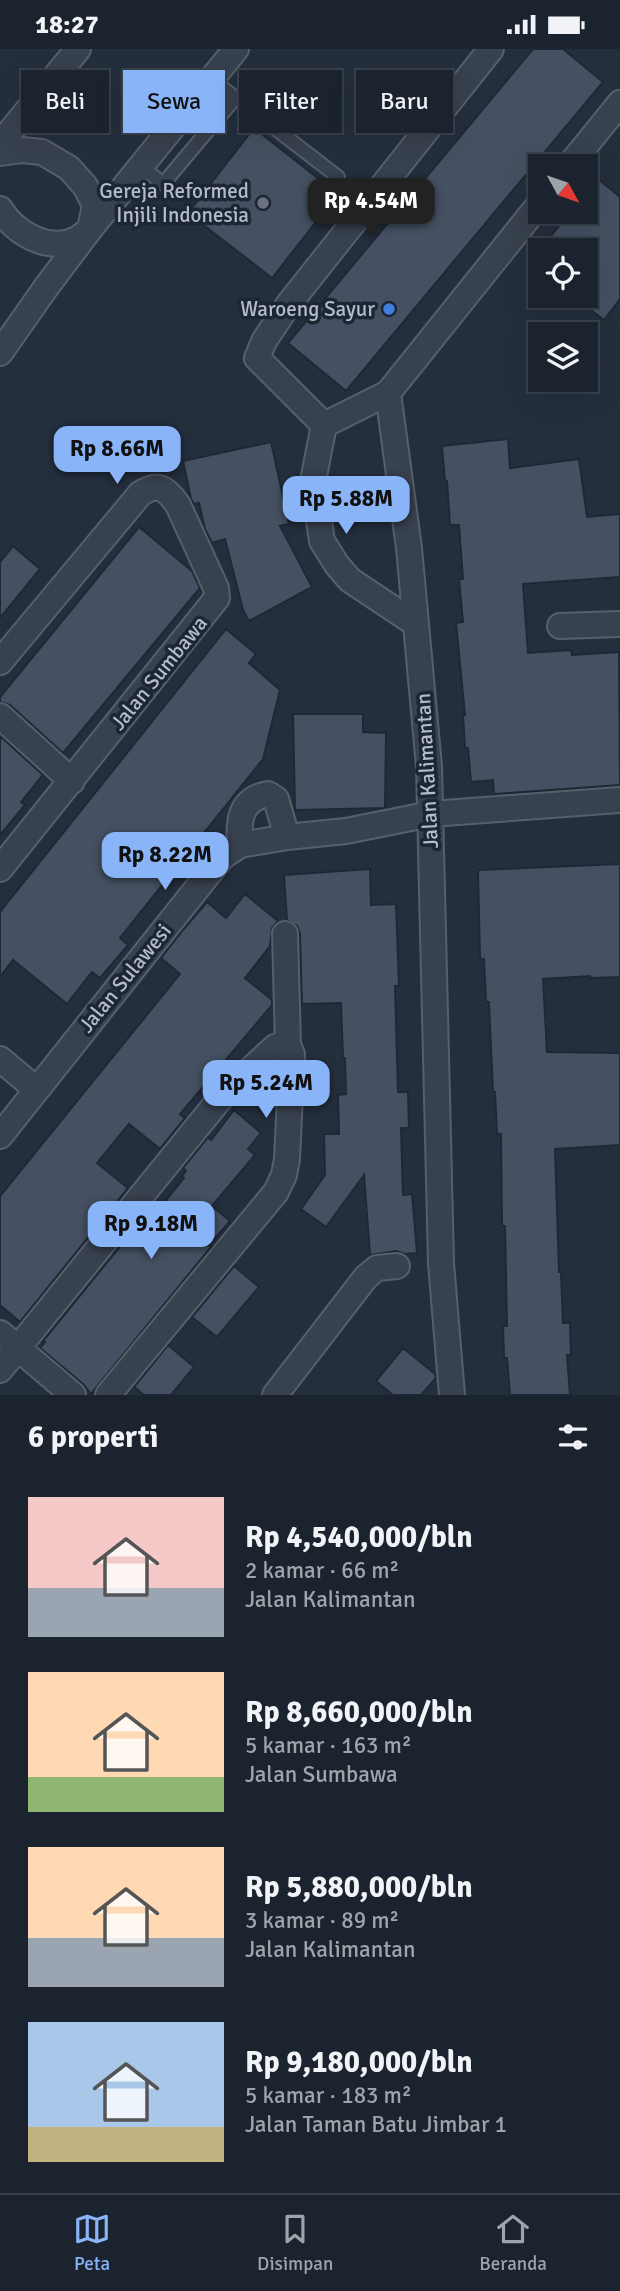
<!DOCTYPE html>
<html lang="id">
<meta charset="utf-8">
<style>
:root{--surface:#1b232e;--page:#242b36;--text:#f1f3f6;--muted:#a0a4aa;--line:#39404a;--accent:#8ab4f8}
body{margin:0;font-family:Signika,sans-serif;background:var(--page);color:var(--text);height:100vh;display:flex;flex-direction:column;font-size:26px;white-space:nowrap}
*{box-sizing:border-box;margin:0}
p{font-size:23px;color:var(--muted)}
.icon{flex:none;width:38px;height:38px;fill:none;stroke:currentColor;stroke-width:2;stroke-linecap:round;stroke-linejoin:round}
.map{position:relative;height:1346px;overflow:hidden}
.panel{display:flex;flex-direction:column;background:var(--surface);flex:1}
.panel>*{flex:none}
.banner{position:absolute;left:21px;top:21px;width:579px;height:63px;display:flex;gap:14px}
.needle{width:46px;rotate:130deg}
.tools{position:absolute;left:528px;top:105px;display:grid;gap:14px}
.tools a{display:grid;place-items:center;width:70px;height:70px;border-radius:0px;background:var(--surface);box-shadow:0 7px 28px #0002,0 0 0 2px var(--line);font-size:35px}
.price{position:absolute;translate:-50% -60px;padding:0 16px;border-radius:14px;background:var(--accent);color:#111;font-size:23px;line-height:46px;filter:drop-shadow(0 2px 4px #0008)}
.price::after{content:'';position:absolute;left:50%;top:42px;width:21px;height:16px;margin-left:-10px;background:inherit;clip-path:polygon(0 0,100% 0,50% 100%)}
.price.current{background:#222;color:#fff}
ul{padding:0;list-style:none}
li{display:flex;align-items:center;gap:21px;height:175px;padding:0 28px}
li span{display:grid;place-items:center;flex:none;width:196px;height:140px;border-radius:0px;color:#555}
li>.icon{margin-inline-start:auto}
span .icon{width:84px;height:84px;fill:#fffc;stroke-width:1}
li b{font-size:30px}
h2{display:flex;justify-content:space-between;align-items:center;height:84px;padding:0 28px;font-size:30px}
.tag{padding:0 24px;border-radius:0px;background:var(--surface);box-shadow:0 7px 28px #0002,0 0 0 2px var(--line);font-size:24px;line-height:63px}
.tag.current{background:var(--accent);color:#111}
.status{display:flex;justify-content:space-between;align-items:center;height:49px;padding:0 35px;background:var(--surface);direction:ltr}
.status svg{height:19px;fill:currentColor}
.dock{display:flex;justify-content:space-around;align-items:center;height:98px;border-top:2px solid var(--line);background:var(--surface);font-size:19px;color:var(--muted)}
.dock a{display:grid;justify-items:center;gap:4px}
.dock .current{color:var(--accent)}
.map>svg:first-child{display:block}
</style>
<div class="status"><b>18:27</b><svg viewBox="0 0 49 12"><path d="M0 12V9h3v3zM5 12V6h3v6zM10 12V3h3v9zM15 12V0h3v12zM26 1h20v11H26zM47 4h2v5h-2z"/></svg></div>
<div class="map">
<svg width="620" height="1346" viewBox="0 0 620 1346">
<rect width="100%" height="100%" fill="#242f3e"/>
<path fill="#455162" stroke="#1f2835" stroke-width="2" d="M533,0h30l40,33 -257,309 -58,-48z
M254,79l84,66 -66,84 -84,-65z
M597,129l23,19v102l-16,21 -18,-14v-56h-46l30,-38h16v-21z
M508,390l2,29 69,-9 8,58 33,-3v63l-97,7 5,69 43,-3 1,5 47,-3 1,133 -126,9 -1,-14 -22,2 -3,-34h-3l-2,-33h2l-9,-92 7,-1 -4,-43h4l-4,-54h-9l-3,-44h-2l-3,-35z
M271,393l18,82 -9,2 32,61 -63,34 -6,-11 -18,-71 -13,4 -7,-14 -6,-26 -5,1 -3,-5 -8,-38z
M139,478l53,44 8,17 -137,165 -53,-48 -10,-3v-5z
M13,497l27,23 -40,49v-56z
M226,580l30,25 -7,9 31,27 -17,69 -143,179 8,7 -28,33 -8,-6 -25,32 -54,-44 -13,17v-65z
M293,665h70v18l23,1 -1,75 -90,2z
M0,687l43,39 -22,27 4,3 -25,30z
M620,815v113l-30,1v-2l-47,3 4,73 73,1v92l-65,4 4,123h2l2,51h7l1,32h-4l3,40h-60l-3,-37h-3l-1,-32h4l-2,-100h-3l-1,-92h-4l-2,-42h-2l-4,-90h-3l-2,-43h-4l-2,-89z
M370,820l1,36 25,-1 3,82h-4l3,106h10l1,36h-8l2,67 9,-1 5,59 -12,1 -9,-3 -26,4 -6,-80 -38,52 -25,-18 24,-34 -1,-41h15l-1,-39 8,-1 -1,-36h-2l-2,-55 -39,1 -2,-70 -3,-8 -10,-6 -3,-45z
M245,845l33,27 -6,7 -2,18 -25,32 27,22v5l-92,109 5,4 -25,31 -31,-25 -32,39 31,25 -108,134 -20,-17v-109l180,-222 -19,-16 22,-28 24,-28 19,16z
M234,1061l27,23 -13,16 7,6 -43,51 18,15 -21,24 2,2 -120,147 -8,-10 -43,-36 5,-6 -2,-1 106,-130 5,4 30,-37 -2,-2 4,-5 -3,-3 25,-31 3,3z
M234,1217l25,21 -42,50 -25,-20z
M168,1296l26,22 -23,28h-27l-10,-8z
M403,1299l32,26 1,4 -15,17h-28l-17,-14z"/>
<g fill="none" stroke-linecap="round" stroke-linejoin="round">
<g stroke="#565f6c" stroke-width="16">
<path id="service" d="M211,30l127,98
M141,117l22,18 73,-87"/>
</g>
<g stroke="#565f6c" stroke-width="28">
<path id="minor" d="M0,95l78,-95
M0,104l22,-3 20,2 27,16 16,18 10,19 -5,24 -43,57 -47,67
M569,117l51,-63
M0,160c15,24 48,44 77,30 4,-2 9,-7 13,-10l146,-180
M388,344l21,155 20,218 12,497 11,132
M324,376l-67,-67 7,-17 24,-36 203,-256
M324,376l64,-32 153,-191
M324,376l-11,56 9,60 15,24 13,15 66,44
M560,577l60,-2
M0,613l140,-168c18,-12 26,-6 38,11l38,83 1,10 -217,271
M0,667l72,65
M240,796c-2,-24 0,-46 28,-51l8,5 11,38
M285,885l3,111
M0,1010l36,30
M0,1087l210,-264 12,-15 18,-12 47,-8 59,-6 85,-17 189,-14
M0,1284l73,62
M0,1321l224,-276 51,-47 7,-3 6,1 4,9 -5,105 -3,16 -8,17 -168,203
M275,1346l91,-118 11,-9 20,-2"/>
</g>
<use href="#service" stroke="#38414e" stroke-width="12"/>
<use href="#minor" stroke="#38414e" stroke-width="24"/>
</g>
<circle fill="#6b7280" stroke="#1d2633" stroke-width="2.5" cx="263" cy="154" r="7"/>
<circle fill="#3f7fe0" stroke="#1d2633" stroke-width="2.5" cx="389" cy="260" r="7"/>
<g text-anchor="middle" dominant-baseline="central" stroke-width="7" stroke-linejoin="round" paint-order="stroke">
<g font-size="21" fill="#b4bcc9" stroke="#1d2633" text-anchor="end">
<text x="249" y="142">Gereja Reformed<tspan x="249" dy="24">Injili Indonesia</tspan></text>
<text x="375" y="260">Waroeng Sayur</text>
</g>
<g font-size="21" fill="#b4bcc9" stroke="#1d2633">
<text transform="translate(159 624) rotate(-51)">Jalan Sumbawa</text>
<text transform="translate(427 722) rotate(-93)">Jalan Kalimantan</text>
<text transform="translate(125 929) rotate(-51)">Jalan Sulawesi</text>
</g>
</g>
</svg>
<div class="tools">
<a><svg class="needle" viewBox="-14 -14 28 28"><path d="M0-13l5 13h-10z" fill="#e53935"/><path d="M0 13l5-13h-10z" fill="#a0a4aa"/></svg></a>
<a><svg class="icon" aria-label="locate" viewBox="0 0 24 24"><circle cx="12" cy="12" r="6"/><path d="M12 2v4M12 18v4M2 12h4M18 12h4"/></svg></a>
<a><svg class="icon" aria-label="layers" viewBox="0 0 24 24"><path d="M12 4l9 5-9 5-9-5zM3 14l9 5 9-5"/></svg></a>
</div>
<b class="price current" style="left:371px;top:189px">Rp 4.54M</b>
<b class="price" style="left:117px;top:437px">Rp 8.66M</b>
<b class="price" style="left:346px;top:487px">Rp 5.88M</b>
<b class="price" style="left:165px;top:843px">Rp 8.22M</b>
<b class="price" style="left:266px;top:1071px">Rp 5.24M</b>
<b class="price" style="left:151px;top:1212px">Rp 9.18M</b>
<div class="banner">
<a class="tag">Beli</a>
<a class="tag current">Sewa</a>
<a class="tag">Filter</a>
<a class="tag">Baru</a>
</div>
</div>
<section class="panel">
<h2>6 properti<svg class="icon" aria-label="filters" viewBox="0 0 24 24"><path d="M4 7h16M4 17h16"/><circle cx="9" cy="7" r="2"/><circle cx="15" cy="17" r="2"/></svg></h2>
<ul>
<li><span style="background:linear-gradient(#f6c9c9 65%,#9aa5b1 0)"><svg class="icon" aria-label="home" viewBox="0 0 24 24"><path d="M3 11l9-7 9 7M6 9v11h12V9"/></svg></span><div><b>Rp 4,540,000/bln</b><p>2 kamar · 66 m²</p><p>Jalan Kalimantan</p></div></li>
<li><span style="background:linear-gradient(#ffd9b3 75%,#8fb573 0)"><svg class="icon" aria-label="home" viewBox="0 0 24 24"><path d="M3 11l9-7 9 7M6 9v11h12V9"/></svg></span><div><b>Rp 8,660,000/bln</b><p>5 kamar · 163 m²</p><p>Jalan Sumbawa</p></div></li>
<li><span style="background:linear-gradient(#ffd9b3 65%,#9aa5b1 0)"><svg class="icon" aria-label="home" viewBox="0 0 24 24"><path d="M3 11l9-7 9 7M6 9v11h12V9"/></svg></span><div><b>Rp 5,880,000/bln</b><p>3 kamar · 89 m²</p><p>Jalan Kalimantan</p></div></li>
<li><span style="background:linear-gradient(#a9c7e8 75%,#c2b280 0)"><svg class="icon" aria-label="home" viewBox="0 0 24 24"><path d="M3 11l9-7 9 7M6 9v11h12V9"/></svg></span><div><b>Rp 9,180,000/bln</b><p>5 kamar · 183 m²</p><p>Jalan Taman Batu Jimbar 1</p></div></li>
</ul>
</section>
<nav class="dock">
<a class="current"><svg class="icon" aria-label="map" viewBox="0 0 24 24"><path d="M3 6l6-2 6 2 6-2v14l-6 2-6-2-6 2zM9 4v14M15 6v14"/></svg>Peta</a>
<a><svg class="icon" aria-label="saved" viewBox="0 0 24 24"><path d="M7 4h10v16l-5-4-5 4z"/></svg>Disimpan</a>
<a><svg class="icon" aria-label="home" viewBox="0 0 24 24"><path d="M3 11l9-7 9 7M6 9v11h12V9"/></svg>Beranda</a>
</nav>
